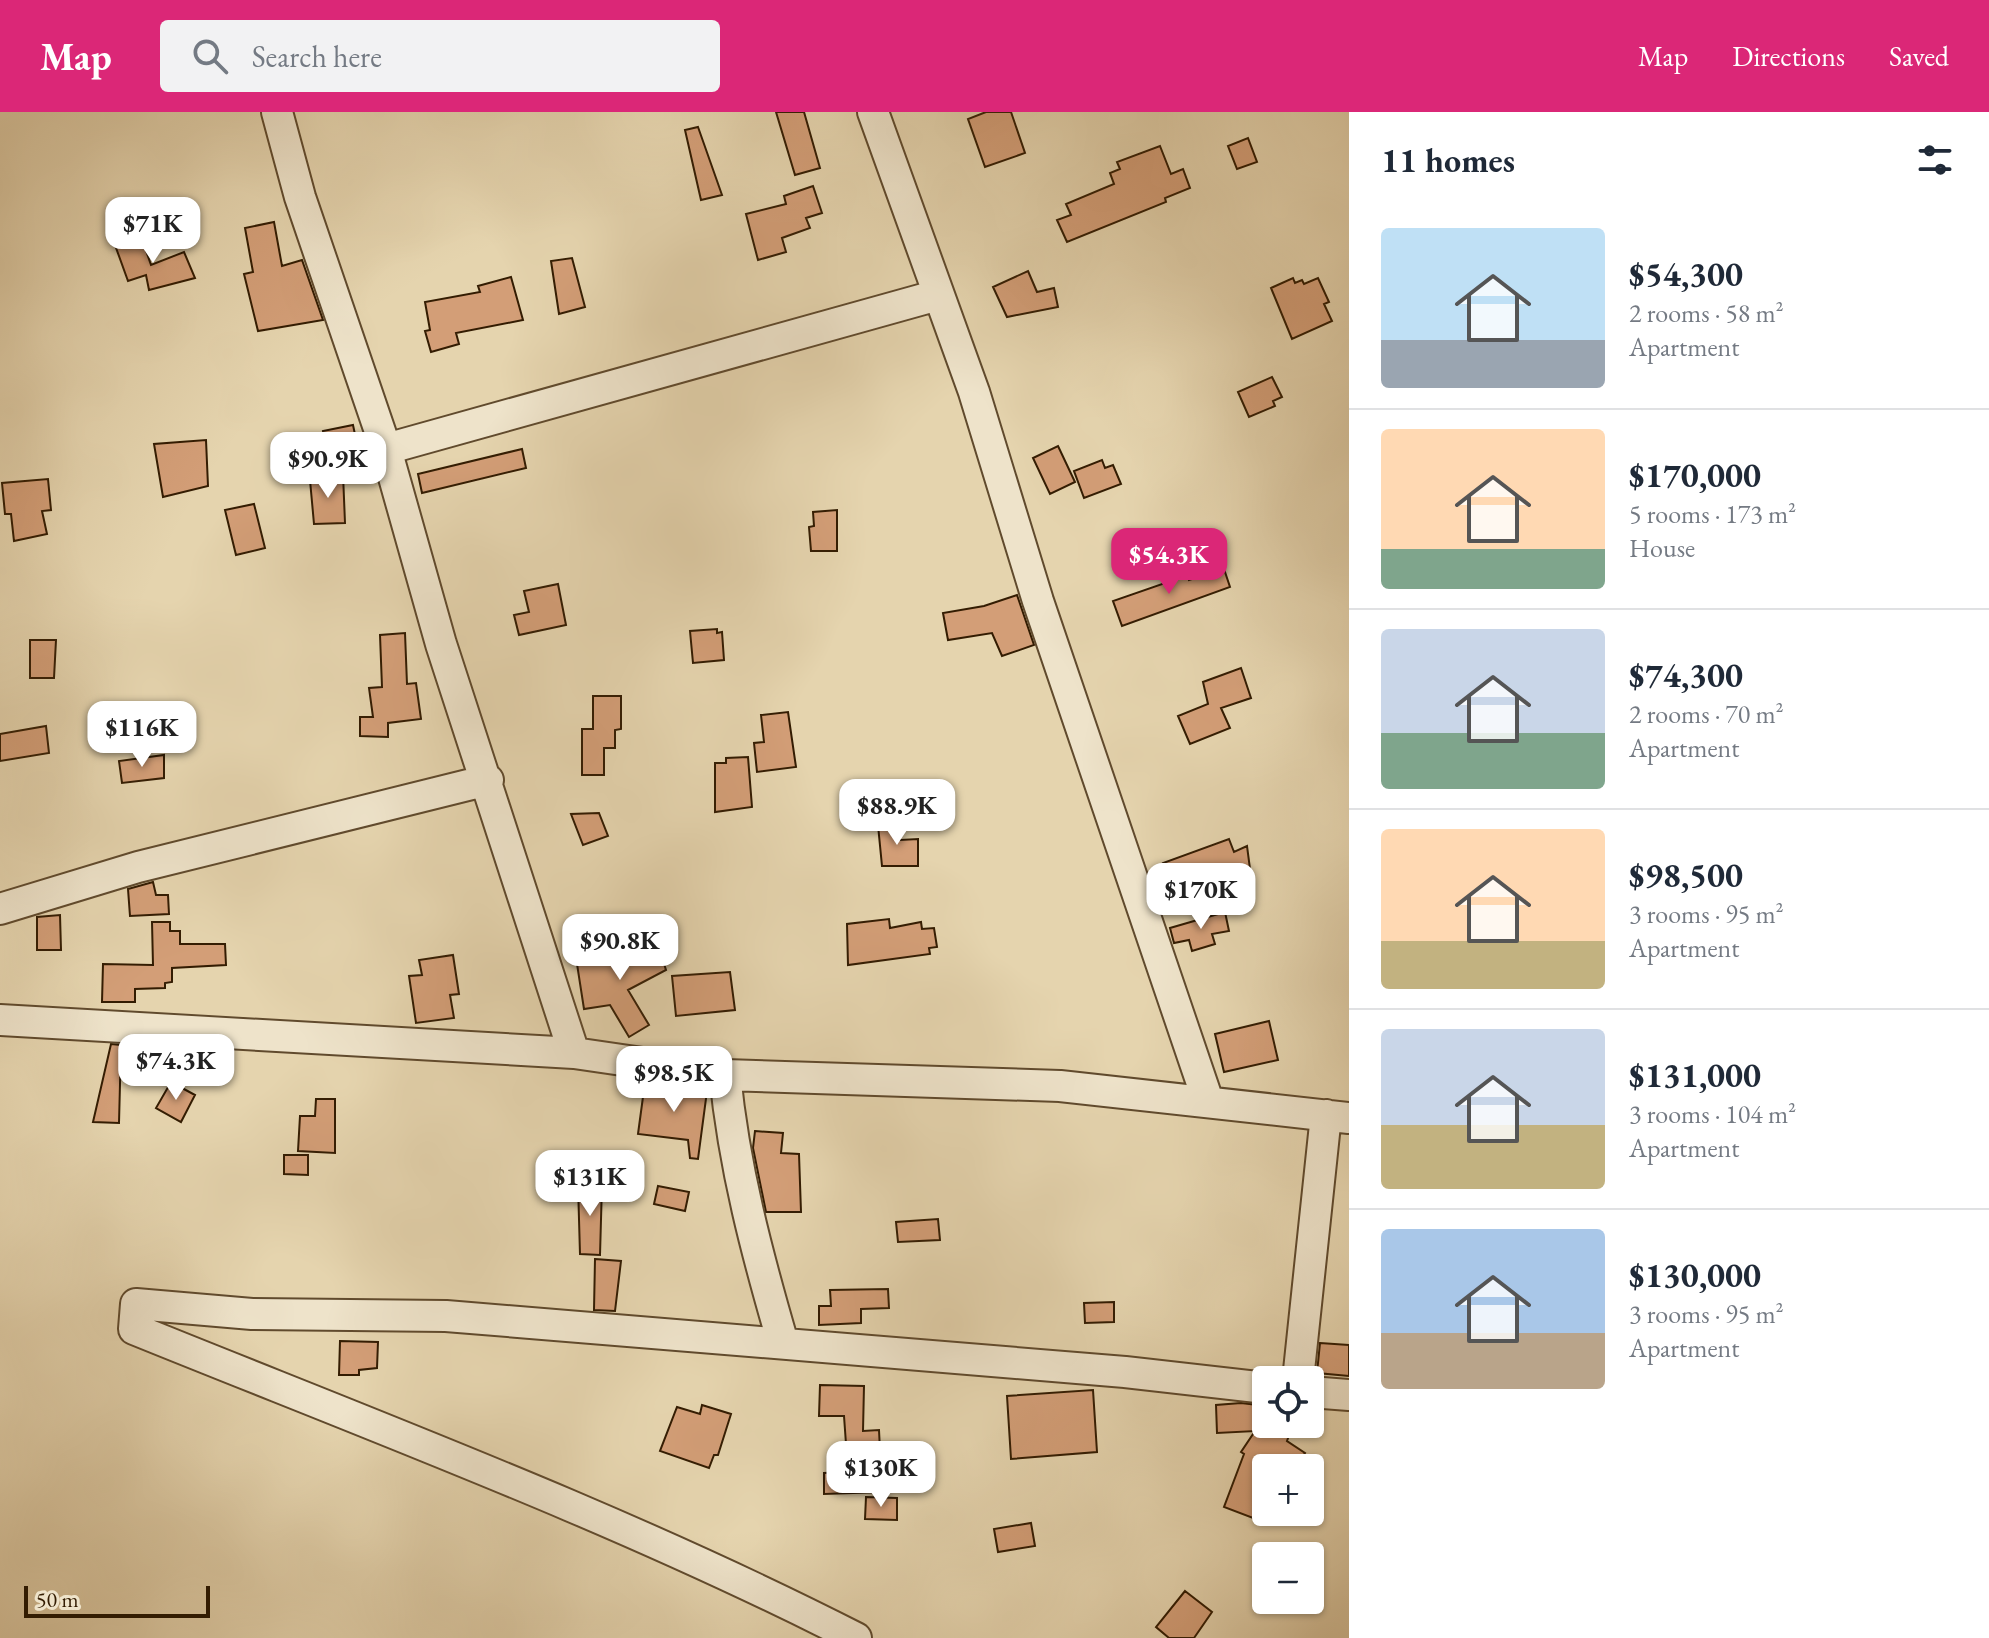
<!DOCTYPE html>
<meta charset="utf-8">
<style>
:root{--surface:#fff;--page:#f2f2f3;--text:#1f2937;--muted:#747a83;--line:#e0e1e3;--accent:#db2777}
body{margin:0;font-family:"EB Garamond",serif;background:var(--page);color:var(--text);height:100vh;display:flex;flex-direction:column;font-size:30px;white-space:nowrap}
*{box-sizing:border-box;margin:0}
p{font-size:26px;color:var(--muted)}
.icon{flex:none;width:44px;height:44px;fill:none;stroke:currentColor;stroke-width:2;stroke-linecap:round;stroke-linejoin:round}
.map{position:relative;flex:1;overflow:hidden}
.details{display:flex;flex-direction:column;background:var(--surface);width:640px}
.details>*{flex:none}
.fabs{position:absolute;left:1252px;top:1254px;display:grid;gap:16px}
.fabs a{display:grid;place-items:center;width:72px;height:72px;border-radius:8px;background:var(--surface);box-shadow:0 2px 6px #0004;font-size:40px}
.scale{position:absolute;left:24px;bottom:20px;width:186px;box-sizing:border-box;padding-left:8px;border:4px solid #331c02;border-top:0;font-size:22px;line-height:28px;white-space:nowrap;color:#331c02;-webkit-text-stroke:6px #eee3ca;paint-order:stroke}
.price{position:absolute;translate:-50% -68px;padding:0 18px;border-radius:16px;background:#fff;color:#222;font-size:26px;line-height:52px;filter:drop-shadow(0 2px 4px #0008)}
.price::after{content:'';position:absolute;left:50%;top:48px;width:24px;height:18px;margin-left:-12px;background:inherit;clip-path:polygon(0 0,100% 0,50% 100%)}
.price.current{background:var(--accent);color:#fff}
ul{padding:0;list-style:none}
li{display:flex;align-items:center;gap:24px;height:200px;padding:0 32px}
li+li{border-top:2px solid var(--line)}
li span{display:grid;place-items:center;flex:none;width:224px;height:160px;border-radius:8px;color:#555}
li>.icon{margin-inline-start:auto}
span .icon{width:96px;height:96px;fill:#fffc;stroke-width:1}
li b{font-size:34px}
h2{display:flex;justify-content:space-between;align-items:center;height:96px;padding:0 32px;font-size:34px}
header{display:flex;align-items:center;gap:48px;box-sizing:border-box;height:112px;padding:0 40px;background:var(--accent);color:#fff}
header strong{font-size:38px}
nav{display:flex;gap:44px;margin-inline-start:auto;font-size:28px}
.search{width:560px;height:72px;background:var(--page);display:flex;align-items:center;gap:20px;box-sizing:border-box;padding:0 28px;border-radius:8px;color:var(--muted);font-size:30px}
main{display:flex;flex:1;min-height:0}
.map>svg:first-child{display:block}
</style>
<header>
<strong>Map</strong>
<div class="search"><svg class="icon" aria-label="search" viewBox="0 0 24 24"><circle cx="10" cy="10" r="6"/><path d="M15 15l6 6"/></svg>Search here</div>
<nav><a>Map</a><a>Directions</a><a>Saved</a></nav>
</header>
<main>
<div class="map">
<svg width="1349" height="1526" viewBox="0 0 1349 1526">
<rect width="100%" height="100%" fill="#e5d4ae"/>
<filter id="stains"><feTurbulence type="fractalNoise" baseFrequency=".0025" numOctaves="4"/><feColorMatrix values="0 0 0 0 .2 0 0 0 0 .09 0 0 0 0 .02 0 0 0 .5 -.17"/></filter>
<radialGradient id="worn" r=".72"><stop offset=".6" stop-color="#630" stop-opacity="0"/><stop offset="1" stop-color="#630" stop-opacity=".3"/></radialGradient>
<path fill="#d39e77" stroke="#331c02" stroke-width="2" d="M776,0h28l16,56 -25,7z
M986,0h25l14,41 -40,14 -17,-48z
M698,15l24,68 -21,5 -16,-70z
M1248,26l9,24 -20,7 -9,-23z
M1160,34l11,28 12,-5 7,19 -25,10 1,4 -99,40 -10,-22 14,-5 -5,-11 48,-20 -4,-11 10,-4 -3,-7z
M813,74l9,27 -16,5 4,10 -28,10 4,14 -28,8 -12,-46 40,-10 -2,-8z
M274,110l8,44 20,-6 21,60 -65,11 -14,-57 9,-2 -8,-44z
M141,124l10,29 33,-13 11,26 -46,12 -3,-15 -18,6 -13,-36z
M572,146l13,49 -26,7 -8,-53z
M1028,159l9,21 17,-4 4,19 -51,10 -14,-30z
M511,165l12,43 -67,13 3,11 -28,8 -6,-21 5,-1 -5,-28 55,-10 -2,-6z
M1293,166l2,5 7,-3 2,4 14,-6 11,24 -5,2 8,17 -40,18 -21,-51z
M1272,265l10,20 -9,4 2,5 -26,11 -11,-25z
M353,313l4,19 -30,7 -4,-20z
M206,328l2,46 -45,11 -9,-53z
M1058,334l17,36 -25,12 -17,-36z
M522,337l4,19 -104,25 -4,-19z
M1102,348l3,8 8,-3 8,19 -37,14 -10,-27z
M343,362l2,49 -31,1 -4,-44z
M48,367l3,31 -9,1 5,23 -33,7 -3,-27h-6l-3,-31z
M254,392l11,44 -29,7 -11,-45z
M837,398v41h-26l-2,-24 5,-1 -1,-14z
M1224,457l6,18 -108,39 -9,-25 75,-26 1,5z
M558,472l8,41 -47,10 -5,-20 15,-3 -5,-21z
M1017,483l17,50 -32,11 -10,-23 -44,7 -5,-27 41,-7z
M717,517v4l5,-1 2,28 -31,3 -3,-32z
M405,521l2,51 9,-1 5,36 -33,4v14l-28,-1v-19h13l-4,-29 13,-1 -2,-52z
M30,528h26l-2,38h-24z
M1241,556l10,30 -30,10 9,20 -40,16 -12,-28 30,-12 -5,-22z
M593,584h28v33l-6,1v18h-11v27h-22v-46h11z
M788,600l8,55 -39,5 -3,-29 10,-1 -3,-27z
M46,614l3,27 -49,8v-27z
M164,643v23l-42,5 -3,-22z
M748,645l4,50 -37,5v-49h11v-5z
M599,701l9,23 -25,9 -12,-31z
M897,710l3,18 18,-1v27h-36l-4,-41z
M1229,727l5,13 13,-6 7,53 -19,2 -4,-32 -59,20 -9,-26z
M153,770l3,13h12l1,19 -39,2 -2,-27z
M1225,800l4,19 -17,3 3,10 -23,7 -3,-11 -15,3 -4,-15z
M60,803l1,35h-24v-33z
M889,807l1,9 31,-6 1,7 12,-1 3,19 -8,1 1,6 -82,11 -1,-41z
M152,810h18v9h10v13h45l1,21 -54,3v14l-7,1v5l-30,1v13h-33l1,-38 50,1z
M657,829l9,29 -38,20 21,35 -20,12 -19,-32 -26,4 -7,-45z
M453,843l6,39 -9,1 4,23 -38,5 -7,-47 13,-1 -3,-15z
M730,860l5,38 -59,6 -4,-40z
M1269,909l9,39 -54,12 -9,-38z
M111,932l10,1 -2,78 -26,-1z
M171,970l24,13 -14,27 -25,-14z
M645,970l62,9 -9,68 -8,-1 -2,-18 -50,-6z
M316,987h19v54l-37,-2 2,-35h15z
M755,1019l28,2 -2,20 18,1 2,58h-35l-13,-64z
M284,1043h24v20l-24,-1z
M578,1072h24l-2,71 -20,-1z
M658,1074l31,6 -4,19 -31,-7z
M938,1107l2,21 -42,2 -2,-20z
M595,1147l26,2 -6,50 -21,-1z
M888,1177l1,19 -28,1v14l-42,2v-19h12l-1,-16z
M1114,1190v20l-29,1 -1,-20z
M340,1229l38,1 -1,26 -18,2v5h-20z
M1320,1231l29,2v31l-32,-3z
M820,1273l44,1 -1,45 16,-1 3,62 -58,2v-21l24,-1 -4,-56h-25z
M1093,1278l4,62 -86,7 -4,-63z
M1241,1291l25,3v18h27l-6,17 18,12 -10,15h-29v28l-4,-1 -9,23 -29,-11 20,-53 -3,-2 14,-21 -38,2 -1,-28z
M702,1293l29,9 -13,41h-4l-5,13 -49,-17 17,-44 23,7z
M866,1385l31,1v22l-32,-1z
M1031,1411l4,23 -37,6 -4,-23z
M1185,1479l27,21 -18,26h-25l-13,-11z"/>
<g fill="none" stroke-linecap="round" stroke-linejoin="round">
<g stroke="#604a2d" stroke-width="34">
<path id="minor" d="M277,0l23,85 86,252 55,195 133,409
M873,0l101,280 64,209 170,500
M386,337l552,-154
M0,797l138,-42 350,-87
M0,908l574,33 151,22 335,11 289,32
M725,963c9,92 32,179 58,268
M1298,1268l28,-265
M1310,1280l39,3
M856,1526c-233,-119 -480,-211 -722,-309l2,-25 116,10 194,2 679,56 141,16"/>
</g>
<use href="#minor" stroke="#eee3ca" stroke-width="30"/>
</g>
<rect width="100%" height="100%" filter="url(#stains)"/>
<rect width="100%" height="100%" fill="url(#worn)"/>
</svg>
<div class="fabs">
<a><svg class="icon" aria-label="locate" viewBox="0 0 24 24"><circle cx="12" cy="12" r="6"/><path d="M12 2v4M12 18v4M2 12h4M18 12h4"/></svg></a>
<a>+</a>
<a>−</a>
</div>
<div class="scale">50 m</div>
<b class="price" style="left:153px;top:153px">$71K</b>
<b class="price" style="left:328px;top:388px">$90.9K</b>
<b class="price current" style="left:1169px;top:484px">$54.3K</b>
<b class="price" style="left:142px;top:657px">$116K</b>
<b class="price" style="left:897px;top:735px">$88.9K</b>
<b class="price" style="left:1201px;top:819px">$170K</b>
<b class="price" style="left:620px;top:870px">$90.8K</b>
<b class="price" style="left:176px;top:990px">$74.3K</b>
<b class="price" style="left:674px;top:1002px">$98.5K</b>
<b class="price" style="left:590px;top:1106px">$131K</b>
<b class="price" style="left:881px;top:1397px">$130K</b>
</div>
<section class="details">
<h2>11 homes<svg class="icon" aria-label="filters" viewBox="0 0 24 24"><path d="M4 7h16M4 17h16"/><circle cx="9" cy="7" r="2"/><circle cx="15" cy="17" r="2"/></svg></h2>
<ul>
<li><span style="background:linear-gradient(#bfe0f5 70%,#9aa5b1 0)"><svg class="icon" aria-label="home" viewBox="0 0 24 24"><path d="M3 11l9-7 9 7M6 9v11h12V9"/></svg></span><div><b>$54,300</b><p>2 rooms · 58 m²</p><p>Apartment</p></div></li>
<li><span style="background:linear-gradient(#ffd9b3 75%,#7fa58c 0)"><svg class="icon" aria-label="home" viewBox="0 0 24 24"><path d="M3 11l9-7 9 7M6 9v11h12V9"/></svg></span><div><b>$170,000</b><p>5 rooms · 173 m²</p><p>House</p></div></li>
<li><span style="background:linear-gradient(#c9d6e8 65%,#7fa58c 0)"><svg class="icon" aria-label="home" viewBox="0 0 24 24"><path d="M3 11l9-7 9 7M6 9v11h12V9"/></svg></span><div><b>$74,300</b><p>2 rooms · 70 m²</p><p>Apartment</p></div></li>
<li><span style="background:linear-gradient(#ffd9b3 70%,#c2b280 0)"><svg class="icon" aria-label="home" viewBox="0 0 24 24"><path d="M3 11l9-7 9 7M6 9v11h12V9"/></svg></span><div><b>$98,500</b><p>3 rooms · 95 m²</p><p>Apartment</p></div></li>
<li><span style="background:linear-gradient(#c9d6e8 60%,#c2b280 0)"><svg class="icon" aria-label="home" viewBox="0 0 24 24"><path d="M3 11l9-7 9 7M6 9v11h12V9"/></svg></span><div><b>$131,000</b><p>3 rooms · 104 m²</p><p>Apartment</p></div></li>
<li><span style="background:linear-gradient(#a9c7e8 65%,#b9a48a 0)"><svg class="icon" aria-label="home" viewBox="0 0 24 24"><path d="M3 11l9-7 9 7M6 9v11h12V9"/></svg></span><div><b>$130,000</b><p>3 rooms · 95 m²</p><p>Apartment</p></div></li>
</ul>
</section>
</main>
